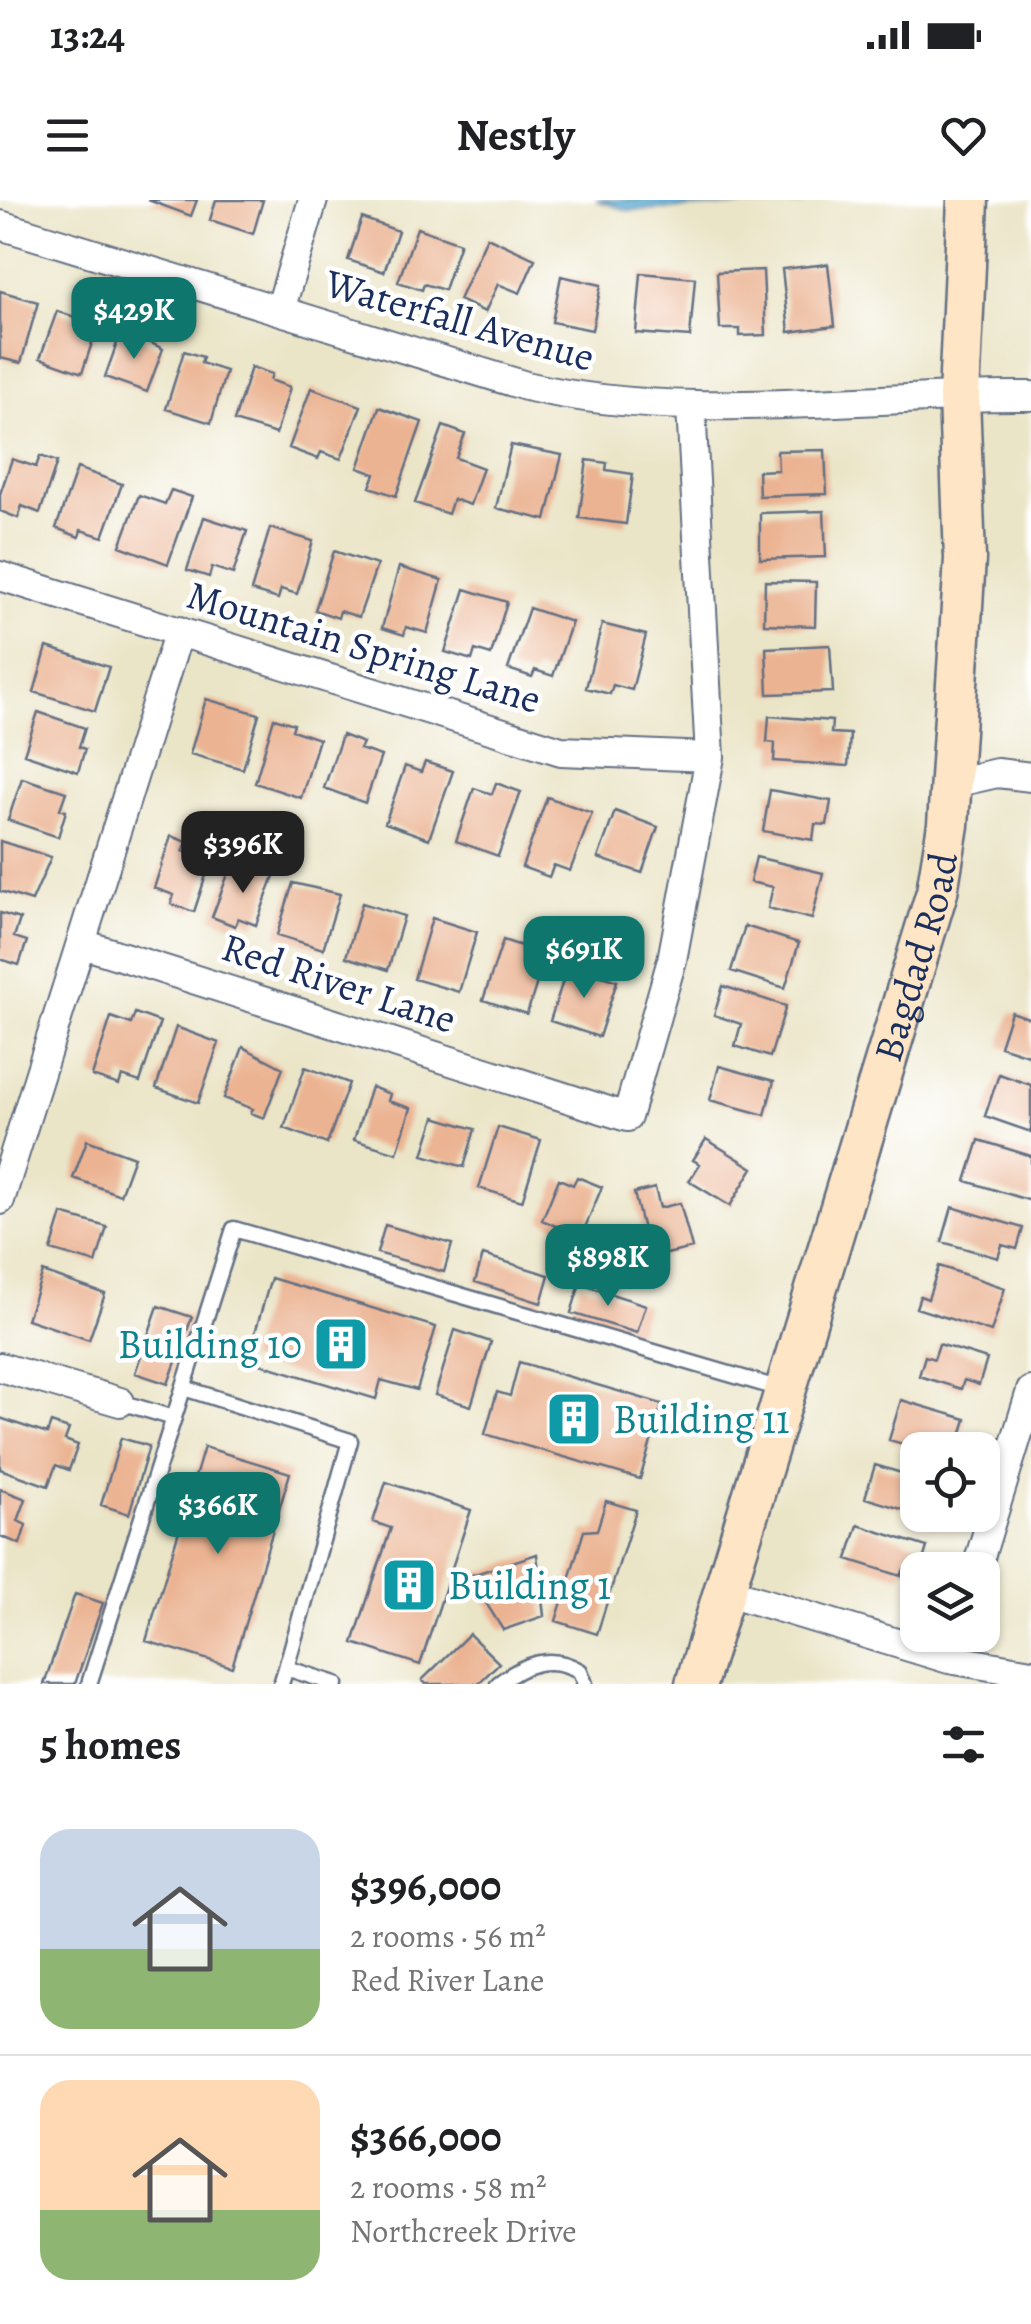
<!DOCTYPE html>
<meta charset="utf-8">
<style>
:root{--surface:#fff;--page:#f6f6f6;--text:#202124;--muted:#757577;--line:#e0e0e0;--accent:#0f766e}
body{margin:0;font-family:Alegreya,serif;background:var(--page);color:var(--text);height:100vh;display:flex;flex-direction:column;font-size:38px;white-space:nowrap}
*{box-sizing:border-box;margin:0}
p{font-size:32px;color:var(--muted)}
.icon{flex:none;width:55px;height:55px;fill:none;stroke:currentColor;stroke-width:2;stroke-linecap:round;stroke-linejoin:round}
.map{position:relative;height:1484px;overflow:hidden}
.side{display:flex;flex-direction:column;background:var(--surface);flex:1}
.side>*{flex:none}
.buttons{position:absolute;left:900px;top:1232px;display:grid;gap:20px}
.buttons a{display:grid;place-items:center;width:100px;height:100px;border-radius:20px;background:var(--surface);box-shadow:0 2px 8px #0004;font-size:50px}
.price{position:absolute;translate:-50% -85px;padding:0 22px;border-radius:20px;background:var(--accent);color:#fff;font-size:32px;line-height:65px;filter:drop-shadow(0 2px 5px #0008)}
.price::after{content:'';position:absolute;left:50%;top:60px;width:30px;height:22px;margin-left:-15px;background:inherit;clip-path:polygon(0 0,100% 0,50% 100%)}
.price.on{background:#222;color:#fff}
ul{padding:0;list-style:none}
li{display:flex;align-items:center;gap:30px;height:250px;padding:0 40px}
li+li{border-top:2px solid var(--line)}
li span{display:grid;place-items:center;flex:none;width:280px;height:200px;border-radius:30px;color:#555}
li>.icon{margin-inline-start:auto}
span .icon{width:120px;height:120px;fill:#fffc;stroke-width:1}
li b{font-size:42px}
h2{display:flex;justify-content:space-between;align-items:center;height:120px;padding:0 40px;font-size:42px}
.status{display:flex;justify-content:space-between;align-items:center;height:70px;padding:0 50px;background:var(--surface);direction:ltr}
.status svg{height:28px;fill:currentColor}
header{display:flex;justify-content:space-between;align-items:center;height:130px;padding:0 40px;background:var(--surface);font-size:45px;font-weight:700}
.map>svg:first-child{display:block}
</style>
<div class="status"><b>13:24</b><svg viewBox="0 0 49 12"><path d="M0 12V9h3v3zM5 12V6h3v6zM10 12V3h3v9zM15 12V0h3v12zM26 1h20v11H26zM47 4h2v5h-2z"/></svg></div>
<header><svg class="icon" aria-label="menu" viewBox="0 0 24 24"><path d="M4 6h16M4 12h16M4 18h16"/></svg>Nestly<svg class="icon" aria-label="heart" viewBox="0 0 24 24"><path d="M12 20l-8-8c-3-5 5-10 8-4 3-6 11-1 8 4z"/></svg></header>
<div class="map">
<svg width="1031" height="1484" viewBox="0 0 1031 1484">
<rect width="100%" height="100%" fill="#fff"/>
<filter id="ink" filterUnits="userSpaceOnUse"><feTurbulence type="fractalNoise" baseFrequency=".01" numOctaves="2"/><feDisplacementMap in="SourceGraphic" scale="20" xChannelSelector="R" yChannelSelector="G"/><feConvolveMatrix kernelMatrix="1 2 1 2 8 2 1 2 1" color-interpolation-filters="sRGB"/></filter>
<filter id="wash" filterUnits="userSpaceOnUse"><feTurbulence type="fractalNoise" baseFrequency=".0048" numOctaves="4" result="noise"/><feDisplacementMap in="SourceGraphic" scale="40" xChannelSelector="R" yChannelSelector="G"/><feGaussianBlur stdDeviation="2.25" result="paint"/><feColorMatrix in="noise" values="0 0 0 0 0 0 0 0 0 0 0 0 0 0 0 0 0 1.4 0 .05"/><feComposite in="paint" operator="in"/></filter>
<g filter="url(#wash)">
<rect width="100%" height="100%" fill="#ebe5c8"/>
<path fill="#5aafd6" stroke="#3a6f9a" stroke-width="2.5" d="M596,0h206l-1,4 -173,6z"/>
<g id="blocks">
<path fill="#ebb392" d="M148,0h49l-6,16z
M216,0h47l-10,34 -43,-14z
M362,18l36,13 -14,41 -36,-12z
M417,28l43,15 -16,47 -20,-6 -2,6 -24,-8z
M487,37l48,22 -15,34 -22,-9 -13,28 -26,-12z
M828,64l7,62 -46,6 -7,-63z
M763,70l3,65 -26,1v-7h-20l-3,-57z
M641,73l54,5 -5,59 -54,-4z
M561,76l40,9 -9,45 -40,-8z
M0,91l38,11 -17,61 -21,-5z
M57,111l41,14 -16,48 -42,-15z
M122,129l41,20 -16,43 -42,-15z
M184,151l19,6 -2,6 25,8 -15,52 -45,-14z
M251,167l21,7 -2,6 20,7 -14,47 -42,-13z
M311,188l50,18 -20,53 -20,-7 -3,7 -29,-11z
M379,207l43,15 -26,74 -26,-9 5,-13 -17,-6z
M443,226l22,8 -9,24 27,10 -13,37 -17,-6 -5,15 -33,-11z
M511,245l51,10 -16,65 -50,-12z
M825,250l2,44 -68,2 -1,-25 20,-1 -1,-19z
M40,256l17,6 -17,51 -18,-7 -4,12 -18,-7v-17l12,-35 24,8z
M587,260l20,3 -1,7 27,4 -7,50 -47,-6z
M77,268l45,16 -19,53 -22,-7 -2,7 -23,-9z
M171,290l21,7 -24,67 -48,-18 19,-51 26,9z
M824,311l2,46 -66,2v-46z
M204,317l43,14 -14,43 -21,-7 -3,10 -22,-7z
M270,328l43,13 -16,53 -16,-5 -3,10 -27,-8z
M334,351l43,14 -18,52 -19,-6 -2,7 -23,-8z
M399,367l43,13 -15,53 -21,-6 -2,8 -22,-7z
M765,381l51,1 -1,44 -51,-2z
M465,389l42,13 -16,53 -16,-5 -3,10 -27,-8z
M529,408l43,14 -19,54 -18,-6 -3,7 -24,-8z
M602,424l44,11 -14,55 -19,-5 -3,9 -24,-6z
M830,445l3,47 -65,2 -2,-46z
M47,447l62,20 -14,44 -61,-19z
M206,499l53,15 -16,55 -53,-15z
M38,512l47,16 -6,19 6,2 -7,23 -54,-18z
M769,516l63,5 -1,12 19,1 -2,32 -74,-5 1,-18 -8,-1z
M274,518l20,6 -2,6 27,9 -18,59 -46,-15z
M342,535l21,8 -3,6 21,7 -16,47 -41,-15z
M425,562l28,9 -24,68 -44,-16 20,-57 16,6z
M22,578l44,14 -6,17 6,2 -8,26 -50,-17z
M496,583l25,9 -23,64 -42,-15 18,-53 18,6z
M770,590l61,11 -4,24 -12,-1 -2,16 -50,-9z
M547,597l45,16 -22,58 -16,-6 -5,12 -27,-10z
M615,611l43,16 -16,46 -44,-15z
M171,636l16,6 -4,9 28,9 -17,52 -23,-8 3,-9 -20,-7z
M0,641l51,16 -19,44 -32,-10z
M756,657l67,16 -11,46 -44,-11 5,-21 -23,-5z
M231,666l26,9 3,-8 15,6 -19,52 -18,-7 -3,8 -23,-9z
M293,683l47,11 -17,55 -46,-14z
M362,703l42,13 -16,54 -42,-13z
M0,713l20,6 -6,18 13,4 -8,24 -19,-6z
M432,718l45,14 -18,60 -45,-13z
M745,726l54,17 -14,45 -54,-17z
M503,740l43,14 -19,60 -44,-14z
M568,765l49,16 -18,56 -49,-16z
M723,786l63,20 -16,51 -35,-11 6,-22 -27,-9z
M1011,812l20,7v37l-31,-10z
M135,813l25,9 -20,60 -18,-6 -3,9 -27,-9 19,-59 20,7z
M176,827l43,16 -21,60 -42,-15z
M243,847l40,21 -19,50 -13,-5 2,-4 -29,-11z
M719,866l55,15 -9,34 -55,-15z
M305,867l44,16 -22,61 -43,-16z
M999,874l32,11v47l-46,-16z
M371,887l19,7 -2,7 23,7 -14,45 -43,-13z
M435,917l40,12 -11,38 -41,-12z
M498,927l43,13 -19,61 -43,-13z
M706,939l47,29 -23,38 -41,-25 11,-17 -7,-4z
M87,940l47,17 -14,38 -47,-17z
M979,940l52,16v45l-65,-20z
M577,977l25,10 -21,50 -39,-17 17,-41 14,6z
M655,988l5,20 20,-5 12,45 -42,10 -16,-65z
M952,1007l71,21 -6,21 -15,-4 -4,13 -56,-16z
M62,1014l45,13 -11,36 -45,-13z
M385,1025l67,19 -8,28 -67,-19z
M483,1055l66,20 -8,28 -66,-21z
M939,1066l66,22 -14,44 -75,-24 4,-12 8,3z
M43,1072l62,22 -16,46 -62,-21z
M271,1078l165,49 -19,63 -36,-10 -5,19 -129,-39z
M580,1084l66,21 -9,28 -66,-20z
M158,1106l34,11 -24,67 -33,-11z
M455,1130l36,12 -20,64 -36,-11z
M939,1144l48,15 -8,26 -15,-5 -3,9 -42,-13 6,-20 9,3z
M519,1162l143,42 -22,75 -155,-45 12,-42 13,4z
M901,1200l65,19 -9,31h-33l-35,-10z
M0,1218l47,16 4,-11 18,6 -4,11 13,5 -9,25 -13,-5 -8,21 -48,-17z
M121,1238l28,8 -20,68 -28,-9z
M204,1247l86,26 -58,194 -86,-26z
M875,1265l43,13v36l-53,-16z
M386,1282l85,28 -51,155 -67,-22 38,-115 -18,-6z
M0,1289l26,10 -8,22 8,4 -6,19 -20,-8z
M606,1301l30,9 -39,124 -41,-13 28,-90 13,-1z
M858,1325l69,22 -7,23 -16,-1 -3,7 -54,-17z
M537,1354l7,62 -41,14 -34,-54z
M75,1394l28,9 -28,81h-31z
M469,1434l30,29 -21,21h-52l-4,-4z"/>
</g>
</g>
<g filter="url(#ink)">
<use href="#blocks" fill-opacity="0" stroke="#646f83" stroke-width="2.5"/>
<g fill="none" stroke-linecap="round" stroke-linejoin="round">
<g stroke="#646f83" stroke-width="19">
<path id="lane" d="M184,1188l166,53 -64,227
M120,1202l54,16
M89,1484l145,-455 550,161
M281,1484l5,-16 50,16
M498,1484c26,-20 52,-31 82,-13l5,13"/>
</g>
<g stroke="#646f83" stroke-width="32">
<path id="street" d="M0,25l526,161c162,38 339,8 505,10
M280,110l33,-110
M0,376l561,175 149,6
M949,584l48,-11 34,4
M83,744l544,173 45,-157 38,-203 -19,-350
M0,1000l179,-569
M0,1167l120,35
M976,1370l55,-179
M725,1391l224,68 82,14"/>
</g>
<g stroke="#646f83" stroke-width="45">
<g id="secondary">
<path id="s1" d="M696,1484l241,-792 11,-67 17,-266 -6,-162 9,-197"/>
</g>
</g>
<use href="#lane" stroke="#fff" stroke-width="14"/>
<use href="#street" stroke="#fff" stroke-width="28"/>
<use href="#secondary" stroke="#fee5c5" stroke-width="40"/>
</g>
</g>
<defs>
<g id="building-square" transform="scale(2.875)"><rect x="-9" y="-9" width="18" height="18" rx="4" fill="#0f9aa8" stroke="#fff"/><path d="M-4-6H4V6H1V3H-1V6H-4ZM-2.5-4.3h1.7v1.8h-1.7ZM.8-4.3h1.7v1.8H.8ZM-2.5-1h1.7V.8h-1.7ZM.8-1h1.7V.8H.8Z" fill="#fff"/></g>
</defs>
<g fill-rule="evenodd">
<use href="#building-square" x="341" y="1144"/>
<use href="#building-square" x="574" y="1219"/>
<use href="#building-square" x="409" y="1385"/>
</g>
<g text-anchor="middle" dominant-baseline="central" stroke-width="9" stroke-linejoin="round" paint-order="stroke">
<g font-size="40" fill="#1b2f5e" stroke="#fff">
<text transform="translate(460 120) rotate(16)">Waterfall Avenue</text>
<text transform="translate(364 447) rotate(17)">Mountain Spring Lane</text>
<text stroke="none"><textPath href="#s1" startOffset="760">Bagdad Road</textPath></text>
<text transform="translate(339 783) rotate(18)">Red River Lane</text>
</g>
<g font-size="40" fill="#0d838f" stroke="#fff" text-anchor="start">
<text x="302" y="1144" text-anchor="end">Building 10</text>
<text x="613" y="1219">Building 11</text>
<text x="448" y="1385">Building 1</text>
</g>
</g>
</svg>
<div class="buttons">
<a><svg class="icon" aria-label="locate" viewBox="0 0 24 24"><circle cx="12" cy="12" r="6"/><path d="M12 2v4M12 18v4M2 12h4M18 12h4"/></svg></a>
<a><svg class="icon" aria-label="layers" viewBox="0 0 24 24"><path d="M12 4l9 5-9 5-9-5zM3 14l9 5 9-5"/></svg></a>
</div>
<b class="price" style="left:134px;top:162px">$429K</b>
<b class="price on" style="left:243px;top:696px">$396K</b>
<b class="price" style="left:584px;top:801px">$691K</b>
<b class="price" style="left:608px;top:1109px">$898K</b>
<b class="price" style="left:218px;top:1357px">$366K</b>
</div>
<section class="side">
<h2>5 homes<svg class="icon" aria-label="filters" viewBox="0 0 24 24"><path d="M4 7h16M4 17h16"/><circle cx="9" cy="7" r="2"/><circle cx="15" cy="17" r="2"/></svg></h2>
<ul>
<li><span style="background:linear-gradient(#c9d6e8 60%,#8fb573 0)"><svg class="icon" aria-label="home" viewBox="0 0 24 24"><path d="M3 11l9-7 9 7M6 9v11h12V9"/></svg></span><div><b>$396,000</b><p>2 rooms · 56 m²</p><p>Red River Lane</p></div></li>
<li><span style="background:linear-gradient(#ffd9b3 65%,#8fb573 0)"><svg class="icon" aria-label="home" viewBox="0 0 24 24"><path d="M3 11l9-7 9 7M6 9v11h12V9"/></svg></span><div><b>$366,000</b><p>2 rooms · 58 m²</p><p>Northcreek Drive</p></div></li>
</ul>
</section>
